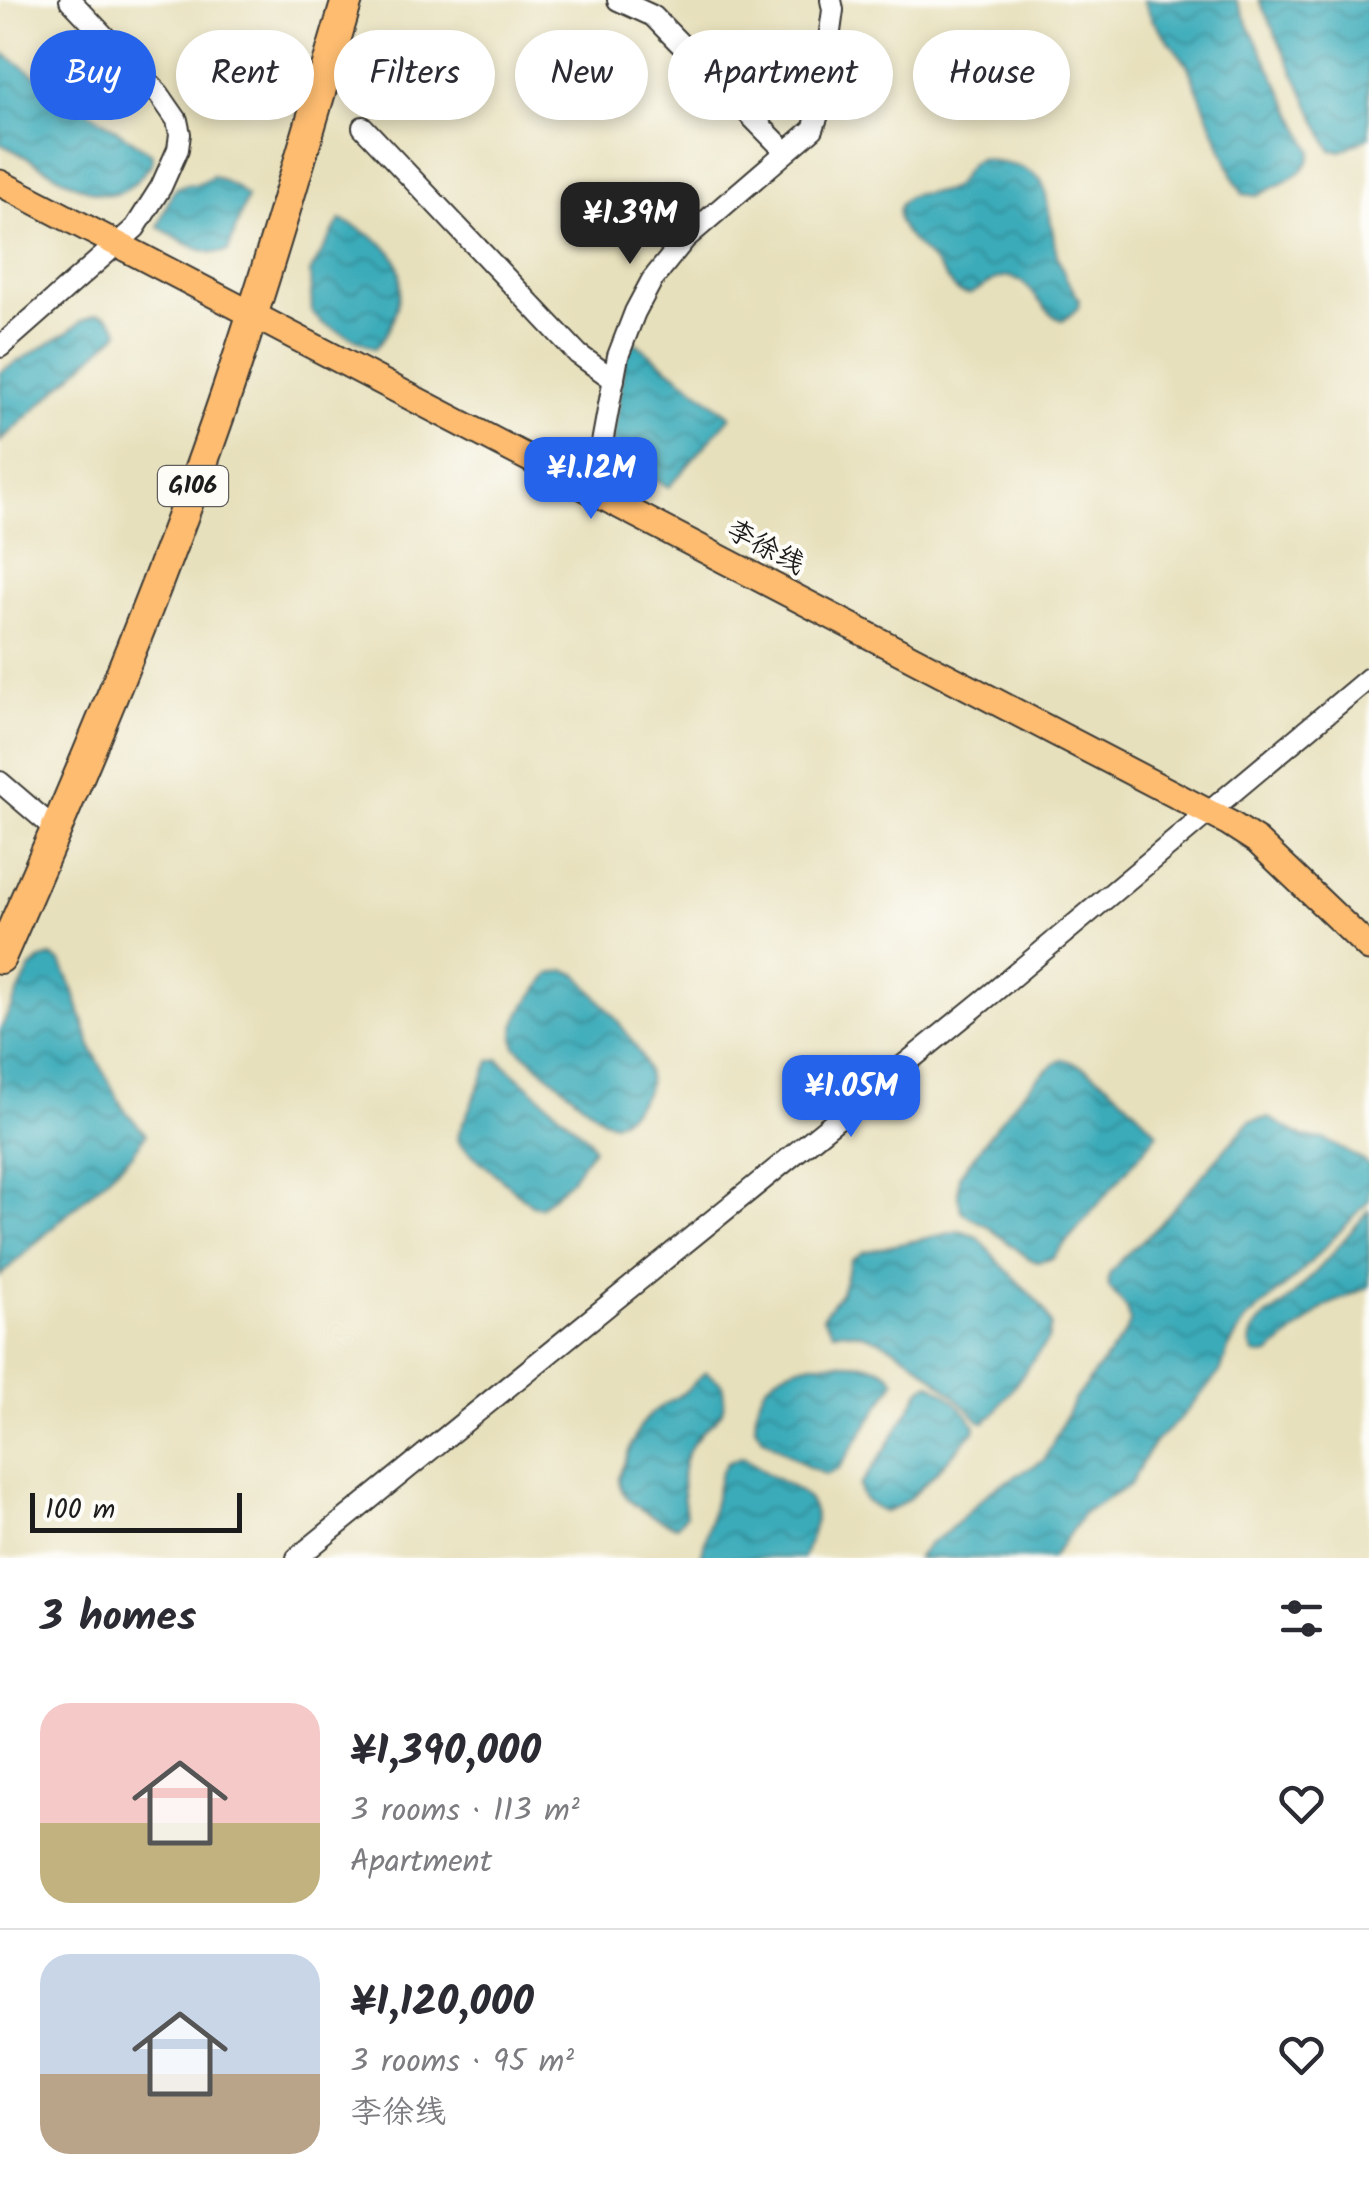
<!DOCTYPE html>
<meta charset="utf-8">
<style>
:root{--surface:#fff;--page:#f2f2f3;--text:#2b2b33;--muted:#7c7c81;--line:#e1e1e2;--accent:#2563eb}
body{margin:0;font-family:Kalam,"LXGW WenKai TC",sans-serif;background:var(--page);color:var(--text);height:100vh;display:flex;flex-direction:column;font-size:38px;white-space:nowrap}
*{box-sizing:border-box;margin:0}
p{font-size:32px;color:var(--muted)}
.icon{flex:none;width:55px;height:55px;fill:none;stroke:currentColor;stroke-width:2;stroke-linecap:round;stroke-linejoin:round}
.map{position:relative;height:1558px;overflow:hidden}
.side{display:flex;flex-direction:column;background:var(--surface);flex:1}
.side>*{flex:none}
.top-card{position:absolute;left:30px;top:30px;width:1310px;height:90px;display:flex;gap:20px}
.scale{position:absolute;left:30px;bottom:25px;width:212px;box-sizing:border-box;padding-left:10px;border:5px solid #1c1c1c;border-top:0;font-size:28px;line-height:35px;white-space:nowrap;color:#1c1c1c;-webkit-text-stroke:8px #fdfcf7;paint-order:stroke}
.price{position:absolute;translate:-50% -85px;padding:0 22px;border-radius:20px;background:var(--accent);color:#fff;font-size:32px;line-height:65px;filter:drop-shadow(0 2px 5px #0008)}
.price::after{content:'';position:absolute;left:50%;top:60px;width:30px;height:22px;margin-left:-15px;background:inherit;clip-path:polygon(0 0,100% 0,50% 100%)}
.price.selected{background:#222;color:#fff}
ul{padding:0;list-style:none}
li{display:flex;align-items:center;gap:30px;height:250px;padding:0 40px}
li+li{border-top:2px solid var(--line)}
li span{display:grid;place-items:center;flex:none;width:280px;height:200px;border-radius:30px;color:#555}
li>.icon{margin-inline-start:auto}
span .icon{width:120px;height:120px;fill:#fffc;stroke-width:1}
li b{font-size:42px}
h2{display:flex;justify-content:space-between;align-items:center;height:120px;padding:0 40px;font-size:42px}
.pill{padding:0 35px;border-radius:45px;background:var(--surface);box-shadow:0 5px 15px #0003;font-size:35px;line-height:90px}
.pill.selected{background:var(--accent);color:#fff}
.map>svg:first-child{display:block}
</style>
<div class="map">
<svg width="1369" height="1558" viewBox="0 0 1369 1558">
<defs>
<pattern id="water-waves" width="16" height="10" patternUnits="userSpaceOnUse" patternTransform="scale(2.5)"><rect width="16" height="10" fill="#3babb9"/><path d="M0 5q4-4 8 0t8 0" fill="none" stroke="#318a96"/></pattern>
</defs>
<rect width="100%" height="100%" fill="#fdfcf7"/>
<filter id="ink" filterUnits="userSpaceOnUse"><feTurbulence type="fractalNoise" baseFrequency=".01" numOctaves="2"/><feDisplacementMap in="SourceGraphic" scale="20" xChannelSelector="R" yChannelSelector="G"/><feConvolveMatrix kernelMatrix="1 2 1 2 8 2 1 2 1" color-interpolation-filters="sRGB"/></filter>
<filter id="wash" filterUnits="userSpaceOnUse"><feTurbulence type="fractalNoise" baseFrequency=".0048" numOctaves="4" result="noise"/><feDisplacementMap in="SourceGraphic" scale="40" xChannelSelector="R" yChannelSelector="G"/><feGaussianBlur stdDeviation="2.25" result="paint"/><feColorMatrix in="noise" values="0 0 0 0 0 0 0 0 0 0 0 0 0 0 0 0 0 1.4 0 .05"/><feComposite in="paint" operator="in"/></filter>
<g filter="url(#wash)">
<rect width="100%" height="100%" fill="#e7e0bc"/>
<path fill="url(#water-waves)" stroke="#2c646a" stroke-width="2.5" d="M1143,0h93l76,151c-3,24 -36,34 -55,45l-14,-2 -8,-13 -48,-117 -34,-43z
M1259,0h110v137l-28,14 -10,-1z
M0,51l152,103v9c-9,10 -22,29 -36,31 -32,6 -86,-39 -116,-50z
M980,158l41,9 13,7 7,6 4,9 12,66 9,23 13,21 -1,9 -15,13c-26,-10 -35,-52 -64,-43 -10,4 -19,12 -29,16 -6,0 -9,0 -14,-4 -8,-7 -13,-18 -20,-25 -12,-14 -44,-35 -37,-57 6,-21 35,-12 49,-18 15,-6 13,-24 32,-32z
M213,176l23,11 11,10 -19,54c-20,8 -53,-12 -70,-25l13,-31 6,-7 9,-4 10,1z
M340,220c13,4 45,23 53,34 17,26 2,73 -18,95l-53,-26 -10,-10 -2,-40z
M97,314c11,0 17,7 22,17l-3,4 -116,107v-70l68,-40 15,-12z
M636,343l95,73 -62,71 -59,-31 15,-98 7,-13z
M51,956l10,6 12,27 19,60 31,59 23,26 -14,21 -132,121v-246l30,-61 11,-10z
M566,970l12,5c19,23 80,83 69,114 -4,12 -22,28 -33,34l-11,-3 -87,-73c-10,-26 19,-53 34,-73z
M498,1059l91,80 4,9 -24,34 -29,25 -8,-2 -72,-61 -3,-7 33,-76z
M1062,1059c36,8 71,49 96,74l-106,126 -15,3 -9,-4 -41,-32 -23,-12 -3,-3 -3,-16 1,-19c28,-36 64,-93 103,-117z
M1269,1118l35,19 20,2 40,22 5,5v35l-72,75 -52,45 -17,28 -7,22 -43,50 -21,19 -11,15 -16,30 -46,28 -32,45h-135l11,-13 20,-14 43,-41 53,-30 30,-60 49,-64 7,-13 -3,-14 -18,-22 -1,-9 2,-5 12,-15 33,-29 95,-108z
M1369,1210v77l-43,19 -57,48c-23,6 -22,-17 -11,-30 7,-9 18,-12 25,-19 32,-29 58,-62 86,-95z
M959,1231l19,6 19,23 42,43 6,9 6,13 -3,15 -55,75 -8,7 -5,-1c-36,-35 -92,-96 -147,-89l-11,-15 19,-25 10,-32 12,-8z
M812,1363c24,1 70,-6 83,18l-56,88 -13,6 -18,-8 -45,-29 -8,-11c1,-41 18,-56 57,-64z
M706,1372l16,12c10,41 -18,34 -33,67 -11,20 -6,42 -3,64l-9,11c-18,-6 -59,-23 -58,-48 1,-7 6,-15 8,-22 6,-15 11,-29 23,-41 9,-9 22,-14 33,-22 9,-6 14,-16 23,-21z
M930,1383c17,10 35,26 45,43l-1,5c-21,20 -64,78 -91,81 -11,-6 -25,-13 -23,-27l25,-35 37,-62z
M740,1457l5,1c8,6 17,13 26,18 19,10 44,18 44,43 0,13 -8,27 -12,39h-102l20,-86 6,-9z"/>
</g>
<g filter="url(#ink)">
<g fill="none" stroke-linecap="round" stroke-linejoin="round">
<g stroke="#3a3934" stroke-width="24">
<path id="minor" d="M618,0l35,16 133,136
M363,127l215,227 36,26
M0,347l135,-119 26,-41 17,-38 2,-15 -3,-14 -18,-26 -89,-94
M593,492l25,-136 17,-44 17,-32 33,-41 128,-110 6,-17 14,-102 -2,-10
M0,782l56,48
M297,1558l698,-567 374,-313"/>
</g>
<g stroke="#3a3934" stroke-width="29">
<path id="major" d="M0,183l1229,640 28,18 112,107"/>
</g>
<g stroke="#3a3934" stroke-width="34">
<path id="highway" d="M0,958c83,-188 163,-377 229,-572 43,-128 80,-257 118,-386"/>
</g>
<use href="#minor" stroke="#fff" stroke-width="20"/>
<use href="#major" stroke="#fdbc70" stroke-width="25"/>
<use href="#highway" stroke="#fdbc70" stroke-width="30"/>
</g>
</g>
<g text-anchor="middle" dominant-baseline="central" stroke-width="8" stroke-linejoin="round" paint-order="stroke">
<rect fill="#fdfcf7" stroke="#605f5e" stroke-width="2.5" x="158" y="466" width="70" height="40" rx="8"/>
<g font-size="25" font-weight="bold" fill="#1c1c1c">
<text x="193" y="486">G106</text>
</g>
<g font-size="28" fill="#1c1c1c" stroke="#fdfcf7">
<text transform="translate(765 548) rotate(28)">李徐线</text>
</g>
</g>
</svg>
<div class="scale">100 m</div>
<b class="price selected" style="left:630px;top:267px">¥1.39M</b>
<b class="price" style="left:591px;top:522px">¥1.12M</b>
<b class="price" style="left:851px;top:1140px">¥1.05M</b>
<div class="top-card">
<a class="pill selected">Buy</a>
<a class="pill">Rent</a>
<a class="pill">Filters</a>
<a class="pill">New</a>
<a class="pill">Apartment</a>
<a class="pill">House</a>
</div>
</div>
<section class="side">
<h2>3 homes<svg class="icon" aria-label="filters" viewBox="0 0 24 24"><path d="M4 7h16M4 17h16"/><circle cx="9" cy="7" r="2"/><circle cx="15" cy="17" r="2"/></svg></h2>
<ul>
<li><span style="background:linear-gradient(#f6c9c9 60%,#c2b280 0)"><svg class="icon" aria-label="home" viewBox="0 0 24 24"><path d="M3 11l9-7 9 7M6 9v11h12V9"/></svg></span><div><b>¥1,390,000</b><p>3 rooms · 113 m²</p><p>Apartment</p></div><svg class="icon" aria-label="heart" viewBox="0 0 24 24"><path d="M12 20l-8-8c-3-5 5-10 8-4 3-6 11-1 8 4z"/></svg></li>
<li><span style="background:linear-gradient(#c9d6e8 60%,#b9a48a 0)"><svg class="icon" aria-label="home" viewBox="0 0 24 24"><path d="M3 11l9-7 9 7M6 9v11h12V9"/></svg></span><div><b>¥1,120,000</b><p>3 rooms · 95 m²</p><p>李徐线</p></div><svg class="icon" aria-label="heart" viewBox="0 0 24 24"><path d="M12 20l-8-8c-3-5 5-10 8-4 3-6 11-1 8 4z"/></svg></li>
</ul>
</section>
